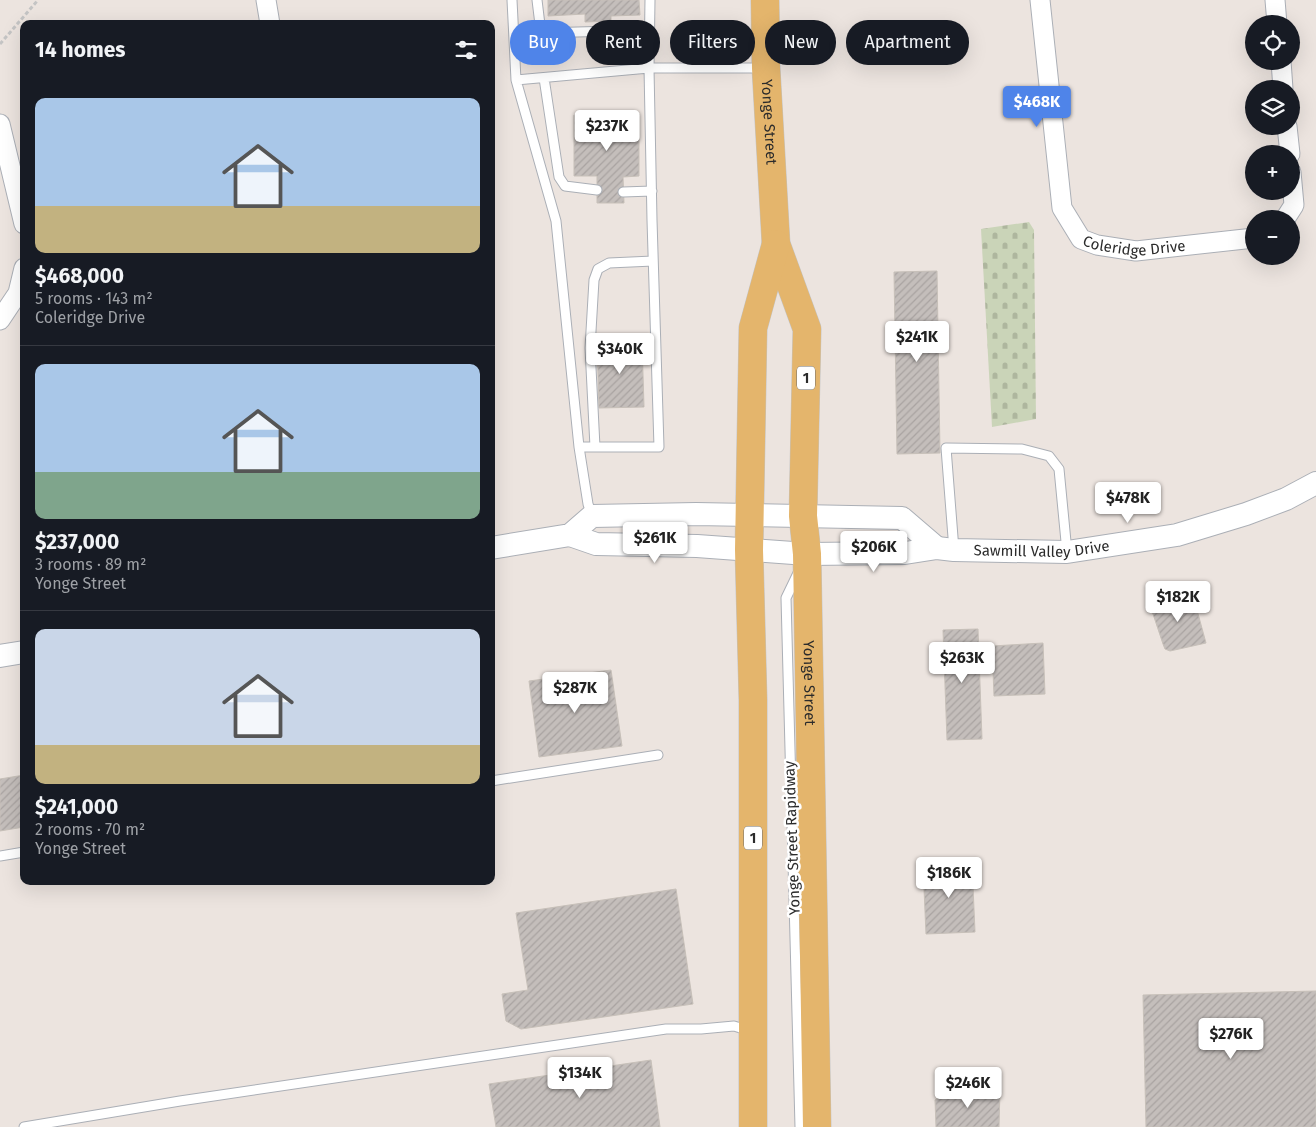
<!DOCTYPE html>
<meta charset="utf-8">
<style>
:root{--surface:#171b24;--page:#242831;--text:#f1f3f6;--muted:#9ea1a6;--line:#363941;--accent:#4f84e9}
body{margin:0;font-family:"Fira Sans",sans-serif;background:var(--page);color:var(--text);height:100vh;display:flex;flex-direction:column;font-size:19px;white-space:nowrap}
*{box-sizing:border-box;margin:0}
p{font-size:16px;color:var(--muted)}
.icon{flex:none;width:28px;height:28px;fill:none;stroke:currentColor;stroke-width:2;stroke-linecap:round;stroke-linejoin:round}
.map{position:relative;flex:1;overflow:hidden}
.details{position:absolute;left:20px;top:20px;width:475px;height:865px;display:flex;flex-direction:column;background:var(--surface);border-radius:10px;box-shadow:0 5px 20px #0002}
.details>*{flex:none}
.top-card{position:absolute;left:510px;top:20px;width:475px;height:45px;display:flex;gap:10px}
.controls{position:absolute;left:1245px;top:15px;display:grid;gap:10px}
.controls a{display:grid;place-items:center;width:55px;height:55px;border-radius:50%;background:var(--surface);box-shadow:0 5px 20px #0002;font-size:25px}
.price{position:absolute;translate:-50% -42px;padding:0 11px;border-radius:5px;background:#fff;color:#222;font-size:16px;line-height:32px;filter:drop-shadow(0 1px 2px #0008)}
.price::after{content:'';position:absolute;left:50%;top:30px;width:15px;height:11px;margin-left:-8px;background:inherit;clip-path:polygon(0 0,100% 0,50% 100%)}
.price.on{background:var(--accent);color:#fff}
ul{padding:0;list-style:none}
li{display:grid;align-content:center;gap:10px;height:265px;padding:0 15px}
li+li{border-top:1px solid var(--line)}
li span{display:grid;place-items:center;height:155px;border-radius:10px;color:#555}
li>.icon{margin-inline-start:auto}
span .icon{width:90px;height:90px;fill:#fffc;stroke-width:1}
li b{font-size:21px}
h2{display:flex;justify-content:space-between;align-items:center;height:60px;padding:0 15px;font-size:21px}
.chip{padding:0 18px;border-radius:22px;background:var(--surface);box-shadow:0 5px 20px #0002;font-size:18px;line-height:45px}
.chip.on{background:var(--accent);color:#fff}
.map>svg:first-child{display:block}
</style>
<div class="map">
<svg width="1316" height="1127" viewBox="0 0 1316 1127">
<defs>
<pattern id="cemetery-stones" width="16" height="16" patternUnits="userSpaceOnUse" patternTransform="scale(1.25)"><rect width="16" height="16" fill="#cad4b8"/><path d="M2 7V4a2 2 0 0 1 4 0v3zM10 15v-3a2 2 0 0 1 4 0v3z" fill="#aeb69e"/></pattern>
<pattern id="building-hatch" width="6" height="6" patternUnits="userSpaceOnUse" patternTransform="scale(1.25)"><rect width="6" height="6" fill="#c4bebb"/><path d="M-1 1l2-2M0 6l6-6M5 7l2-2" fill="none" stroke="#a9a3a1"/></pattern>
</defs>
<rect width="100%" height="100%" fill="#ece4df"/>
<path fill="url(#cemetery-stones)" d="M1029,222l5,8 2,189 -44,8 -11,-198z"/>
<path fill="url(#building-hatch)" stroke="#c7c0b9" d="M548,0h91l1,15 -29,1v5l-26,1v-8l-37,2z
M639,114v62l-16,1 1,26h-27v-27h-23v-61z
M937,271l3,182 -43,1 -3,-182z
M642,342l2,65 -45,1 -2,-65z
M1188,592l3,7h3l12,44 -36,8 -5,-2 -2,-5 -13,-39z
M978,629l4,110 -35,1 -4,-110z
M1043,643l2,51 -51,2 -2,-50z
M611,670l11,76 -83,11 -10,-76z
M24,775v52l-24,4v-52z
M972,864l3,68 -49,2 -3,-68z
M676,889l17,115 -172,25 -15,-8 -4,-27 26,-4 -12,-77z
M1316,991v136h-170l-3,-132z
M651,1060l9,67h-164l-7,-43z
M1000,1090l-1,37h-63l-1,-27 5,-3 2,-5z"/>
<g fill="none" stroke-linecap="round" stroke-linejoin="round">
<g stroke="#abafb6" stroke-width="11">
<path id="service" d="M512,0l4,80 40,141 23,226
M537,0l4,33 109,-3
M544,78l15,99 6,9 32,4
M516,80l133,-12h114
M623,192l29,-1
M595,447l-5,-99 4,-68 4,-11 11,-6 44,-2
M592,516l-4,-12 -9,-57h80l-7,-227 -3,-152 1,-68
M954,550l-8,-102 76,1 27,7 10,13 8,83
M799,571l-13,27 14,529
M491,781l167,-26
M0,856l24,-4
M24,1127l156,-26 486,-72h35l33,-3 16,5"/>
</g>
<g stroke="#abafb6" stroke-width="21">
<g id="minor">
<path d="M266,0l4,24"/>
<path id="s1" d="M1040,0l22,208 19,31 16,6 39,6 118,-13"/>
<path d="M1275,0l2,24"/>
<path d="M1281,61l2,28"/>
<path d="M0,124l24,100"/>
<path d="M1287,126l3,28"/>
<path d="M1285,219l9,-14 -3,-33"/>
<path d="M0,320l18,-27 6,-25"/>
</g>
</g>
<g stroke="#abafb6" stroke-width="24">
<g id="tertiary">
<path id="s2" d="M570,535l26,9 101,2 110,8 98,-1 32,-5 17,2 113,2 110,-17 69,-21 40,-15 30,-16"/>
<path d="M491,548l79,-13 22,-19 104,-2 206,4 35,30"/>
<path d="M0,656l24,-4"/>
</g>
</g>
<g stroke="#c4c4c4" stroke-width="29">
<g id="primary">
<path id="s3" d="M765,0l1,68 10,176 31,85 -4,187 4,38 10,573"/>
<path d="M753,1127v-427l-4,-150 4,-222 23,-84"/>
</g>
</g>
<path stroke="#c4c4c4" stroke-width="3" stroke-dasharray="4 2.5" stroke-linecap="butt" d="M0,44l38,-44"/>
<use href="#service" stroke="#fff" stroke-width="9"/>
<use href="#minor" stroke="#fff" stroke-width="19"/>
<use href="#tertiary" stroke="#fff" stroke-width="22"/>
<use href="#primary" stroke="#e4b56c" stroke-width="28"/>
</g>
<g text-anchor="middle" dominant-baseline="central" stroke-width="5" stroke-linejoin="round" paint-order="stroke">
<g fill="#fff" stroke="#6b6b6b" stroke-width="1">
<rect x="797" y="366.5" width="18" height="23" rx="4"/>
<rect x="744" y="826.5" width="18" height="23" rx="4"/>
</g>
<g font-size="14" font-weight="bold" fill="#2b2b2b">
<text x="806" y="378">1</text>
<text x="753" y="838">1</text>
</g>
<g font-size="15" fill="#2b2b2b" stroke="#fff">
<text stroke="none"><textPath href="#s3" startOffset="122">Yonge Street</textPath></text>
<text stroke="none"><textPath href="#s1" startOffset="300">Coleridge Drive</textPath></text>
<text stroke="none"><textPath href="#s2" startOffset="474">Sawmill Valley Drive</textPath></text>
<text stroke="none"><textPath href="#s3" startOffset="689">Yonge Street</textPath></text>
<text transform="translate(792 838) rotate(-92)">Yonge Street Rapidway</text>
</g>
</g>
</svg>
<div class="controls">
<a><svg class="icon" aria-label="locate" viewBox="0 0 24 24"><circle cx="12" cy="12" r="6"/><path d="M12 2v4M12 18v4M2 12h4M18 12h4"/></svg></a>
<a><svg class="icon" aria-label="layers" viewBox="0 0 24 24"><path d="M12 4l9 5-9 5-9-5zM3 14l9 5 9-5"/></svg></a>
<a>+</a>
<a>−</a>
</div>
<b class="price on" style="left:1037px;top:128px">$468K</b>
<b class="price" style="left:607px;top:152px">$237K</b>
<b class="price" style="left:917px;top:363px">$241K</b>
<b class="price" style="left:620px;top:375px">$340K</b>
<b class="price" style="left:1128px;top:524px">$478K</b>
<b class="price" style="left:655px;top:564px">$261K</b>
<b class="price" style="left:874px;top:573px">$206K</b>
<b class="price" style="left:1178px;top:623px">$182K</b>
<b class="price" style="left:962px;top:684px">$263K</b>
<b class="price" style="left:575px;top:714px">$287K</b>
<b class="price" style="left:949px;top:899px">$186K</b>
<b class="price" style="left:1231px;top:1060px">$276K</b>
<b class="price" style="left:580px;top:1099px">$134K</b>
<b class="price" style="left:968px;top:1109px">$246K</b>
<div class="top-card">
<a class="chip on">Buy</a>
<a class="chip">Rent</a>
<a class="chip">Filters</a>
<a class="chip">New</a>
<a class="chip">Apartment</a>
</div>
<section class="details">
<h2>14 homes<svg class="icon" aria-label="filters" viewBox="0 0 24 24"><path d="M4 7h16M4 17h16"/><circle cx="9" cy="7" r="2"/><circle cx="15" cy="17" r="2"/></svg></h2>
<ul>
<li><span style="background:linear-gradient(#a9c7e8 70%,#c2b280 0)"><svg class="icon" aria-label="home" viewBox="0 0 24 24"><path d="M3 11l9-7 9 7M6 9v11h12V9"/></svg></span><div><b>$468,000</b><p>5 rooms · 143 m²</p><p>Coleridge Drive</p></div></li>
<li><span style="background:linear-gradient(#a9c7e8 70%,#7fa58c 0)"><svg class="icon" aria-label="home" viewBox="0 0 24 24"><path d="M3 11l9-7 9 7M6 9v11h12V9"/></svg></span><div><b>$237,000</b><p>3 rooms · 89 m²</p><p>Yonge Street</p></div></li>
<li><span style="background:linear-gradient(#c9d6e8 75%,#c2b280 0)"><svg class="icon" aria-label="home" viewBox="0 0 24 24"><path d="M3 11l9-7 9 7M6 9v11h12V9"/></svg></span><div><b>$241,000</b><p>2 rooms · 70 m²</p><p>Yonge Street</p></div></li>
</ul>
</section>
</div>
